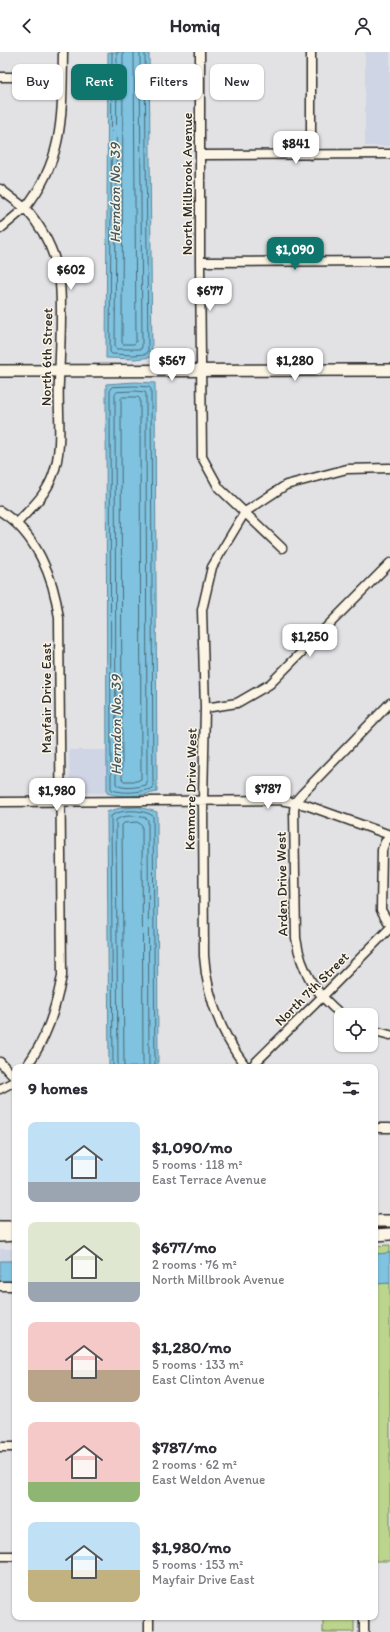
<!DOCTYPE html>
<meta charset="utf-8">
<style>
:root{--surface:#fff;--page:#f2f2f3;--text:#2b2b33;--muted:#7c7c81;--accent:#0f766e}
body{margin:0;font-family:Itim,sans-serif;background:var(--page);color:var(--text);height:100vh;display:flex;flex-direction:column;font-size:15px;white-space:nowrap}
*{box-sizing:border-box;margin:0}
p{font-size:13px;color:var(--muted)}
.icon{flex:none;width:22px;height:22px;fill:none;stroke:currentColor;stroke-width:2;stroke-linecap:round;stroke-linejoin:round}
.map{position:relative;flex:1;overflow:hidden}
.details{position:absolute;left:12px;top:1012px;width:366px;height:556px;display:flex;flex-direction:column;background:var(--surface);border-radius:8px;box-shadow:0 1px 3px #0004}
.details>*{flex:none}
.guide{position:absolute;left:12px;top:12px;width:366px;height:36px;display:flex;gap:8px}
.fabs{position:absolute;left:334px;top:956px;display:grid;gap:8px}
.fabs a{display:grid;place-items:center;width:44px;height:44px;border-radius:8px;background:var(--surface);box-shadow:0 1px 3px #0004;font-size:20px}
.price{position:absolute;translate:-50% -34px;padding:0 9px;border-radius:8px;background:#fff;color:#222;font-size:13px;line-height:26px;filter:drop-shadow(0 1px 2px #0008)}
.price::after{content:'';position:absolute;left:50%;top:24px;width:12px;height:9px;margin-left:-6px;background:inherit;clip-path:polygon(0 0,100% 0,50% 100%)}
.price.active{background:var(--accent);color:#fff}
ul{padding:0;list-style:none}
li{display:flex;align-items:center;gap:12px;height:100px;padding:0 16px}
li span{display:grid;place-items:center;flex:none;width:112px;height:80px;border-radius:8px;color:#555}
li>.icon{margin-inline-start:auto}
span .icon{width:48px;height:48px;fill:#fffc;stroke-width:1}
li b{font-size:17px}
h2{display:flex;justify-content:space-between;align-items:center;height:48px;padding:0 16px;font-size:17px}
.tag{padding:0 14px;border-radius:8px;background:var(--surface);box-shadow:0 1px 3px #0004;font-size:14px;line-height:36px}
.tag.active{background:var(--accent);color:#fff}
header{display:flex;justify-content:space-between;align-items:center;height:52px;padding:0 16px;background:var(--surface);font-size:18px;font-weight:700}
.map>svg:first-child{display:block}
</style>
<header><svg class="icon" aria-label="back" viewBox="0 0 24 24"><path d="M15 5l-7 7 7 7"/></svg>Homiq<svg class="icon" aria-label="person" viewBox="0 0 24 24"><circle cx="12" cy="8" r="4"/><path d="M4 21q1-7 8-7t8 7"/></svg></header>
<div class="map">
<svg width="390" height="1580" viewBox="0 0 390 1580">
<rect width="100%" height="100%" fill="#e2e2e5"/>
<filter id="ink" filterUnits="userSpaceOnUse"><feTurbulence type="fractalNoise" baseFrequency=".025" numOctaves="2"/><feDisplacementMap in="SourceGraphic" scale="8" xChannelSelector="R" yChannelSelector="G"/><feConvolveMatrix kernelMatrix="1 2 1 2 8 2 1 2 1" color-interpolation-filters="sRGB"/></filter>
<g filter="url(#ink)">
<path fill="#d0d5e5" d="M365,0h25v94h-25z
M69,698h38v43h-33l-4,-2z
M0,1197h15v12h-15z"/>
<path fill="#bcd58d" stroke="#74805c" d="M390,1193v8l-15,1v-8z
M390,1231v278h-15v-277z
M323,1565h31v15h-31z"/>
<path fill="#7fc3e0" stroke="#5d8698" d="M108,0h41l3,305 -17,2 -29,-1z
M135,330l20,1 2,409c-18,4 -33,6 -50,1l-1,-409z
M139,755l18,5 1,255h-49l-2,-255 13,-4z
M390,1201v30l-15,1v-30z
M0,1209h15v20l-15,1z"/>
<g fill="none" stroke-linecap="round" stroke-linejoin="round">
<path stroke="#4d6873" stroke-width="1" d="M112,0l-2,300 2,2 22,1 12,-1 2,-2 -3,-300
M117,0l-2,296 2,1h24l1,-2 -2,-295
M123,0l-1,290 1,2h11l2,-2 -2,-290
M135,334l14,1 2,2 2,399 -2,1c-13,3 -26,5 -39,1l-1,-2 -1,-399 2,-2z
M135,339l10,1 1,2 1,389 -1,2c-8,2 -24,5 -30,-1l-1,-390 2,-2z
M123,345h15l2,2 1,380 -4,2h-13l-2,-2 -1,-380z
M113,1015l-2,-251c9,-7 33,-7 42,0l2,251
M118,1015l-2,-247c8,-6 22,-4 30,-2l2,2 1,247
M124,1015l-2,-242 2,-2 13,-1 5,3 1,242"/>
<g stroke="#2b2b2b" stroke-width="11">
<path id="street" d="M200,0v210l2,195 17,31 63,60
M311,0v103
M0,25h62
M201,103l189,-1
M0,137l25,19 -25,21
M200,210l190,-1
M0,459c36,22 54,67 59,107l3,358c-7,35 -15,62 -36,91
M17,471c14,-15 29,-28 36,-48 11,-30 4,-63 6,-94 1,-23 2,-46 2,-69 0,-13 0,-25 -2,-37 -5,-25 -17,-48 -34,-67 40,-49 37,-96 38,-156
M205,656l32,-5 33,-19 120,-121
M0,750l280,-2 26,5 84,30
M390,785l-5,5 -3,8 -1,60 9,15
M342,963c-26,-21 -41,-43 -46,-77l-2,-127 1,-9 7,-8 88,-91
M371,978l19,5
M0,1010l15,16
M246,1015c-25,-33 -39,-70 -42,-111l-1,-155 2,-93 -3,-98 10,-43 33,-55 41,-27 61,-16 43,-1
M251,1015l71,-70 68,-69
M0,1037l15,-8
M375,1076h15
M0,1234h15
M0,1395h15
M0,1504h15
M149,1565v15
M364,1580v-15"/>
</g>
<g stroke="#2b2b2b" stroke-width="14">
<path id="secondary" d="M0,319l390,-1
M375,1169h15
M0,1175h15
M375,1183l15,-1
M0,1184l15,-1"/>
</g>
<use href="#street" stroke="#fcf5e5" stroke-width="8"/>
<use href="#secondary" stroke="#fcf5e5" stroke-width="11"/>
</g>
</g>
<g text-anchor="middle" dominant-baseline="central" stroke-width="3" stroke-linejoin="round" paint-order="stroke">
<g font-size="14" fill="#2b2b2b" stroke="#fcf5e5">
<text transform="translate(187 132) rotate(-90)">North Millbrook Avenue</text>
<text transform="translate(47 305) rotate(-89)">North 6th Street</text>
<text transform="translate(46 646) rotate(-90)">Mayfair Drive East</text>
<text transform="translate(191 737) rotate(-89)">Kenmore Drive West</text>
<text transform="translate(282 832) rotate(-91)">Arden Drive West</text>
<text transform="translate(312 937) rotate(-45)">North 7th Street</text>
</g>
<g font-size="15" font-style="italic" fill="#445961" stroke="#fcf5e5">
<text transform="translate(115 141) rotate(-90)">Herndon No. 39</text>
<text transform="translate(116 673) rotate(-90)">Herndon No. 39</text>
</g>
</g>
</svg>
<div class="fabs">
<a><svg class="icon" aria-label="locate" viewBox="0 0 24 24"><circle cx="12" cy="12" r="6"/><path d="M12 2v4M12 18v4M2 12h4M18 12h4"/></svg></a>
</div>
<b class="price" style="left:296px;top:113px">$841</b>
<b class="price active" style="left:295px;top:219px">$1,090</b>
<b class="price" style="left:71px;top:239px">$602</b>
<b class="price" style="left:210px;top:260px">$677</b>
<b class="price" style="left:172px;top:330px">$567</b>
<b class="price" style="left:295px;top:330px">$1,280</b>
<b class="price" style="left:310px;top:606px">$1,250</b>
<b class="price" style="left:268px;top:758px">$787</b>
<b class="price" style="left:57px;top:760px">$1,980</b>
<div class="guide">
<a class="tag">Buy</a>
<a class="tag active">Rent</a>
<a class="tag">Filters</a>
<a class="tag">New</a>
</div>
<section class="details">
<h2>9 homes<svg class="icon" aria-label="filters" viewBox="0 0 24 24"><path d="M4 7h16M4 17h16"/><circle cx="9" cy="7" r="2"/><circle cx="15" cy="17" r="2"/></svg></h2>
<ul>
<li><span style="background:linear-gradient(#bfe0f5 75%,#9aa5b1 0)"><svg class="icon" aria-label="home" viewBox="0 0 24 24"><path d="M3 11l9-7 9 7M6 9v11h12V9"/></svg></span><div><b>$1,090/mo</b><p>5 rooms · 118 m²</p><p>East Terrace Avenue</p></div></li>
<li><span style="background:linear-gradient(#dfe7d0 75%,#9aa5b1 0)"><svg class="icon" aria-label="home" viewBox="0 0 24 24"><path d="M3 11l9-7 9 7M6 9v11h12V9"/></svg></span><div><b>$677/mo</b><p>2 rooms · 76 m²</p><p>North Millbrook Avenue</p></div></li>
<li><span style="background:linear-gradient(#f6c9c9 60%,#b9a48a 0)"><svg class="icon" aria-label="home" viewBox="0 0 24 24"><path d="M3 11l9-7 9 7M6 9v11h12V9"/></svg></span><div><b>$1,280/mo</b><p>5 rooms · 133 m²</p><p>East Clinton Avenue</p></div></li>
<li><span style="background:linear-gradient(#f6c9c9 75%,#8fb573 0)"><svg class="icon" aria-label="home" viewBox="0 0 24 24"><path d="M3 11l9-7 9 7M6 9v11h12V9"/></svg></span><div><b>$787/mo</b><p>2 rooms · 62 m²</p><p>East Weldon Avenue</p></div></li>
<li><span style="background:linear-gradient(#bfe0f5 60%,#c2b280 0)"><svg class="icon" aria-label="home" viewBox="0 0 24 24"><path d="M3 11l9-7 9 7M6 9v11h12V9"/></svg></span><div><b>$1,980/mo</b><p>5 rooms · 153 m²</p><p>Mayfair Drive East</p></div></li>
</ul>
</section>
</div>
